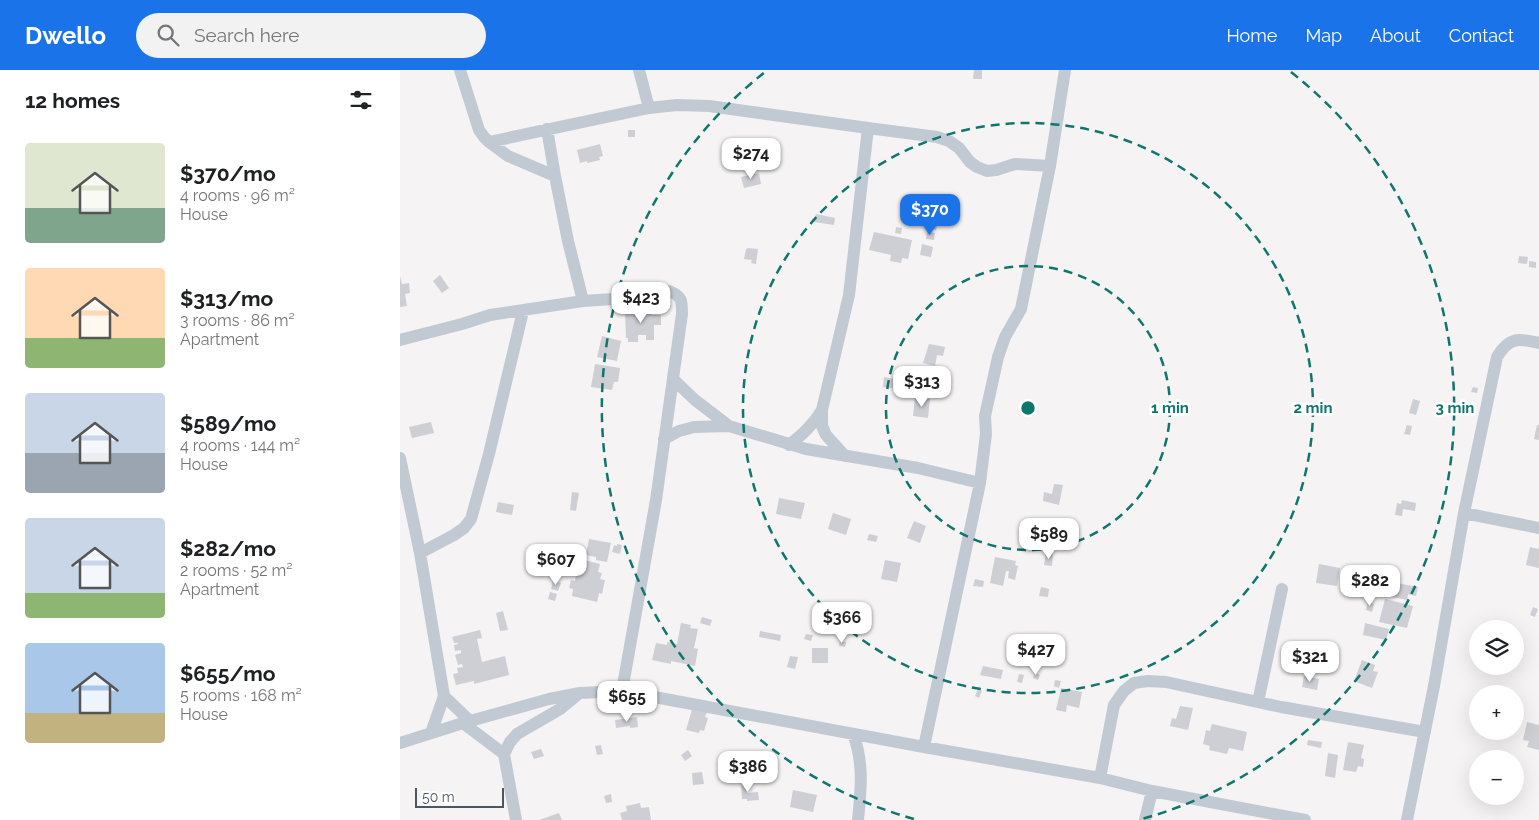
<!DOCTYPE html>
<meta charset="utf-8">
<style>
:root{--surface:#fff;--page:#f2f2f2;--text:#202124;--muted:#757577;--accent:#1a73e8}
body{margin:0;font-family:Raleway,sans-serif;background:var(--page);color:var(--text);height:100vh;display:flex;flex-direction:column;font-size:19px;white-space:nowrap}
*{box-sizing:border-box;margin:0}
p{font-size:16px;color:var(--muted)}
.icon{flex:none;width:28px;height:28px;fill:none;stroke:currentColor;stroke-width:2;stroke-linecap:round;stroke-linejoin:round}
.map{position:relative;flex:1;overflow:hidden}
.sheet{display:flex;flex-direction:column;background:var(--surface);width:400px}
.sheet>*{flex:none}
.tools{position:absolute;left:1069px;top:550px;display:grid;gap:10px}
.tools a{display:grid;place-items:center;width:55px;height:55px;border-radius:50%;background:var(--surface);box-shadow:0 5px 20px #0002;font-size:25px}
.scale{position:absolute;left:15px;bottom:12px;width:89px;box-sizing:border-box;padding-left:5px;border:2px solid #4a5661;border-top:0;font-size:14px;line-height:18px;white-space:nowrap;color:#4a5661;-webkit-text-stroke:4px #fff;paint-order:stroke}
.price{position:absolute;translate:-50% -42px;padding:0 11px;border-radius:10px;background:#fff;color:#222;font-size:16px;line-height:32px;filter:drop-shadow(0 1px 2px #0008)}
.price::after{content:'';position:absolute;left:50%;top:30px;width:15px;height:11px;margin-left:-8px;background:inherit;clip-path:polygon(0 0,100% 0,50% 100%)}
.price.selected{background:var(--accent);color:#fff}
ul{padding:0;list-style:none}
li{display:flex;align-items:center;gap:15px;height:125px;padding:0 25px}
li span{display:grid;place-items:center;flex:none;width:140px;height:100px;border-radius:5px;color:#555}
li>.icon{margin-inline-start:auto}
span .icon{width:60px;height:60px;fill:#fffc;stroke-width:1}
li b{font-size:21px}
h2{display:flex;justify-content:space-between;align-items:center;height:60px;padding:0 25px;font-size:21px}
header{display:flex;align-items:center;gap:30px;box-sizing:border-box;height:70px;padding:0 25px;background:var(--accent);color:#fff}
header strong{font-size:24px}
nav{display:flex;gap:28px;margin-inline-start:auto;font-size:18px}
.search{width:350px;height:45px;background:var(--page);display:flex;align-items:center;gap:12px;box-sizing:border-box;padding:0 18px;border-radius:28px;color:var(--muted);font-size:19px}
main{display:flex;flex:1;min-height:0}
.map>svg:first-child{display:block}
</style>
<header>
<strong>Dwello</strong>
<div class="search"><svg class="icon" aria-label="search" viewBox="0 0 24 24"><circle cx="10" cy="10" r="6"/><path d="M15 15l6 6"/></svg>Search here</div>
<nav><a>Home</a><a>Map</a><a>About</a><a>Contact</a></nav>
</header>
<main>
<section class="sheet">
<h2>12 homes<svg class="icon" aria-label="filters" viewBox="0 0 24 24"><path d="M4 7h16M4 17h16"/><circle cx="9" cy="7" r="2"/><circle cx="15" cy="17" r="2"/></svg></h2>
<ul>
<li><span style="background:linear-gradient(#dfe7d0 65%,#7fa58c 0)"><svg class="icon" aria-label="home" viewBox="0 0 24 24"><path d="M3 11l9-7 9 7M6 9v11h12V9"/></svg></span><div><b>$370/mo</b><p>4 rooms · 96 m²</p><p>House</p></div></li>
<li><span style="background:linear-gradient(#ffd9b3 70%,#8fb573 0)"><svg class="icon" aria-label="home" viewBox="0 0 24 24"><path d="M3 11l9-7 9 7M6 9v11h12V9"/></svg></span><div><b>$313/mo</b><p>3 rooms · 86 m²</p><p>Apartment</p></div></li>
<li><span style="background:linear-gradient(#c9d6e8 60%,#9aa5b1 0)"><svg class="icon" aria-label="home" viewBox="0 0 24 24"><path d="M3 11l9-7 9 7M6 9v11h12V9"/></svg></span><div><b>$589/mo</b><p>4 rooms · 144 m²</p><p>House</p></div></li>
<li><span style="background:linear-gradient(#c9d6e8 75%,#8fb573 0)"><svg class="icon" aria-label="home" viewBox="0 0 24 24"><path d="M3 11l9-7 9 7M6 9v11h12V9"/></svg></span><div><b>$282/mo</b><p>2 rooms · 52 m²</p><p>Apartment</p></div></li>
<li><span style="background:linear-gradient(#a9c7e8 70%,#c2b280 0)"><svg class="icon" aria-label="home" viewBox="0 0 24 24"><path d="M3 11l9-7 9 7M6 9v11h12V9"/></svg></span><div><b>$655/mo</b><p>5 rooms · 168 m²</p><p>House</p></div></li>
</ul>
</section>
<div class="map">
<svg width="1139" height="750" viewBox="0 0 1139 750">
<rect width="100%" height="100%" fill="#f5f3f3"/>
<path fill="#cdcfd5" d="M574,0h8v9h-9z
M228,60h7v7h-7z
M200,74l3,12 -4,1 1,3 -13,3v-2l-7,2 -3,-13z
M359,103l2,11 -17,4 -3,-11z
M531,134l10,2 -5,24 -9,-2z
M416,144l19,4 -1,7 -20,-3z
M496,157l6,1 -1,6 -6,-1z
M474,162l38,8 -4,19 -6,-1 -1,5 -11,-2 1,-6 -22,-5z
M527,162l8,1 -1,7 -8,-1z
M522,174l11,3 -2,10 -11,-2z
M348,178l10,1 -2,15 -5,-1 1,-3 -8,-1 2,-10z
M1119,186l9,1 -1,7 -9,-1z
M1129,191l7,1v6l-7,-1z
M40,205l9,13 -7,5 -9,-12z
M0,206l2,8 7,-1 1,10 -5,1 2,12 -7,1z
M251,238l1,7h9v10h-7v15h-8v-5h-8v7h-10v-4h-2l-1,-29z
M202,266l19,5 -4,20 -20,-4z
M529,274l16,3 -2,9 -6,-1 -2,11 -12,-3z
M195,294l25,4 -2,14h-4l-2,8 -21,-3z
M516,296l17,5 -2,8 -9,-2v-3l-7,-2z
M484,307l22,4 -1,9 -22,-3z
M1073,317l5,1 -1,5 -6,-1z
M515,327l15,2 -2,19 -15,-2z
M1013,329l7,2 -4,14 -7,-2z
M31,352l3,11 -22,5 -3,-11z
M1007,355l5,1 -2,9 -6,-1z
M1137,355h2v15l-5,-1z
M654,414l9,1 -4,20 -16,-4 1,-9 8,2z
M172,422l7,1 -3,18 -6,-1z
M379,428l26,5 -4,16 -25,-5z
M1002,430l14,3 -1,8 -12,-2 -1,7 -7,-1 2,-12 4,1z
M98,432l16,3 -2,10 -16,-3z
M433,443l18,6 -5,16 -18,-6z
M514,451l12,5 -6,17 -13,-5z
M469,464l9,2 -2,6 -9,-2z
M189,469l22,4 -4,19 -11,-2v-3l-10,-2z
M217,474l5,1 -2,9 -8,-2 2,-7 3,1z
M1130,477l9,2v19l-13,-3z
M646,483l7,1 -1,12 -8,-1z
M172,487l28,7 -2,8 4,1 -2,6 5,1 -3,14 -3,-1 -2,9 -25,-6 1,-7 -4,-1 2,-8 4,1 1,-6 -8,-2z
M595,487l21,4 -1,4 3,1 -3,14 -7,-2 1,-7h-3l-3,15 -13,-3z
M485,490l16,3 -4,19 -16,-3z
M919,494l21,4 -3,18 -21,-3z
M965,495l8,1 -1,8 -9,-2z
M959,505l9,2 -2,9 -8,-1z
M575,509l9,2 -1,6 -10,-1z
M153,511l8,2 -3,8 -7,-2z
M986,511l32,6 -2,9 -8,-2 -1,6 -24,-5z
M971,512l7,2 -3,15 -8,-2z
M641,517l8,2 -1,8 -9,-1z
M150,522l7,2 -2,7 -7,-2z
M985,529l28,7 -6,22 -28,-6z
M968,532l6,2 -2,8 -6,-2z
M1133,537l5,2 -3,8 -5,-2z
M103,541l5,19 -8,1 -4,-18z
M302,547l10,3 -2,6 -10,-3z
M281,553l10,2 -1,3 8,1 -4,19 4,1 -3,17 -24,-5v3l-19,-4 4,-17 11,2v-3l10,2z
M965,553l24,6 -3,11 -23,-5z
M80,560l2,8 -5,1 5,23 23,-6 4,19 -35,9v-3l-18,4 -3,-11 5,-1 -1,-5 6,-1 -1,-3 -4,1 -3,-10 6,-2v-3l-6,1 -1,-6 4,-1v-1h-4l-2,-6z
M360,561l21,4 -1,6 -21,-4z
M406,564l7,1 -2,6 -7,-2z
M440,571l6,1 -1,5 -6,-1z
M412,578h16v15h-16z
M390,586l8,1 -3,12 -8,-2z
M962,590l13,5 -2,6 5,1 -6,16 -18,-7z
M583,596l20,4 -2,9 -21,-4z
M635,602l5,3 -2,5 -5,-2z
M619,604l5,1 -2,8 -5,-1z
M904,606l15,3 -2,11 -15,-3z
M655,610l6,1 -2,7 -5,-2z
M661,618l21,4 -3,16 -12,-3 -1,7 -10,-2z
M578,619l4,2 -3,7 -4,-2z
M293,636l15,4 -3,7 3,1 -4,13 -4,-1 -1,3 -13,-3z
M780,636l13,2 -5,22 -18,-4 2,-8 4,1z
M237,647l1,10 -8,1v-2l-14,2 -1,-8z
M1127,652l12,3v25l-12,-3 2,-6 -6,-1z
M812,654l35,8 -4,19 -14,-3 -2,6 -18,-4 1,-4 -7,-2 3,-14 4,1z
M908,670l14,2 -1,6 -14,-3z
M948,672l16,3 -3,13 3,1 -1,8 -5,-1 -2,6 -13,-2z
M201,675l2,9 -6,1 -2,-9z
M141,679l3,7 -10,3 -3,-7z
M288,680l4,6 -7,5 -4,-6z
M928,683l10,2 -3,23 -10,-2z
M302,702l2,12 -11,1 -1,-12z
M341,712h6v11l11,-1 1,8 -12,1v-2h-5z
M393,720l24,5 -4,17 -23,-5z
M211,724l1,8 -6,1 -2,-7z
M240,733l1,5 8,-1 2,13h-29l-2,-7 7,-2 -1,-5z
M159,743l3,7h-23z"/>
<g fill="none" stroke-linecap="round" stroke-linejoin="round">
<path stroke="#c1cad2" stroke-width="12" d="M60,0l19,60 5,7 5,5 160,-34 28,-3 32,1 159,22 -19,167 -27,115c-9,15 -19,24 -33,35
M239,0l10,38
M468,58l69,9 12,4 10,7 11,14 7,5 10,4 9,-1 19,-6 35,2
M147,59l8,47
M89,72l19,14 47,20 13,65 15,60 30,-2 56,-8c13,5 13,9 13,23l-26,186 -34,191
M0,270l62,-16 28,-9 93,-14
M273,309l22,21 34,26
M422,340v16l4,9 19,21
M264,369l15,-8 15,-4 35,-1 77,23 112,19 62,15
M0,388l20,95 24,143 -13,37
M1064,443l75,15
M20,483l34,-18 10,-7 7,-9 18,-65 34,-143
M44,626l26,25
M858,632l24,-113
M63,653l41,31
M453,664c11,28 8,56 5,86
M0,673l63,-20 86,-24 31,-6 42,-2 302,56 176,31 52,13 153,29
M524,677l56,-264 6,-49 -1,-18 13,-59 7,-20 16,-28 29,-143 15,-96
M700,708l14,-73 10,-14 10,-8 14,-2 18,1 115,25 144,25
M116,750l-12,-66 6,-12 7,-8 43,-25 17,-14
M745,750l7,-29
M1007,750l27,-134 30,-173 33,-156c12,-20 21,-19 42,-14"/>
</g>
<g fill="none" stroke="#0f766e" stroke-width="2.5" stroke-dasharray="9 6">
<circle cx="628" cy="338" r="142"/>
<circle cx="628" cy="338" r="285"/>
<path d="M514 749A427 427 0 0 1 365 2M891 2A427 427 0 0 1 742 749"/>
</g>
<circle cx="628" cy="338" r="8" fill="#0f766e" stroke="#fff" stroke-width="2.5"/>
<g font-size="15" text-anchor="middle" font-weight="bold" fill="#0f766e" stroke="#fff" stroke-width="5" stroke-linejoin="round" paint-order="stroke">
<text x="770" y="343">1 min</text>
<text x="913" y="343">2 min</text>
<text x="1055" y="343">3 min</text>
</g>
</svg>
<div class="tools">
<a><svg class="icon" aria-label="layers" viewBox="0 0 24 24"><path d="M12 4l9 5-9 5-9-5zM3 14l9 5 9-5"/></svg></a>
<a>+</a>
<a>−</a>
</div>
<div class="scale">50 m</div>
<b class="price" style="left:351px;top:110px">$274</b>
<b class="price selected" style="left:530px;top:166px">$370</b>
<b class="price" style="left:241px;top:254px">$423</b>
<b class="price" style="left:522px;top:338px">$313</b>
<b class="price" style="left:649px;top:490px">$589</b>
<b class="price" style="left:156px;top:516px">$607</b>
<b class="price" style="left:970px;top:537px">$282</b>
<b class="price" style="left:442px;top:574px">$366</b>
<b class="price" style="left:636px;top:606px">$427</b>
<b class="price" style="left:910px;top:613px">$321</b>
<b class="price" style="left:227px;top:653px">$655</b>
<b class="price" style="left:348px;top:723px">$386</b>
</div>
</main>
